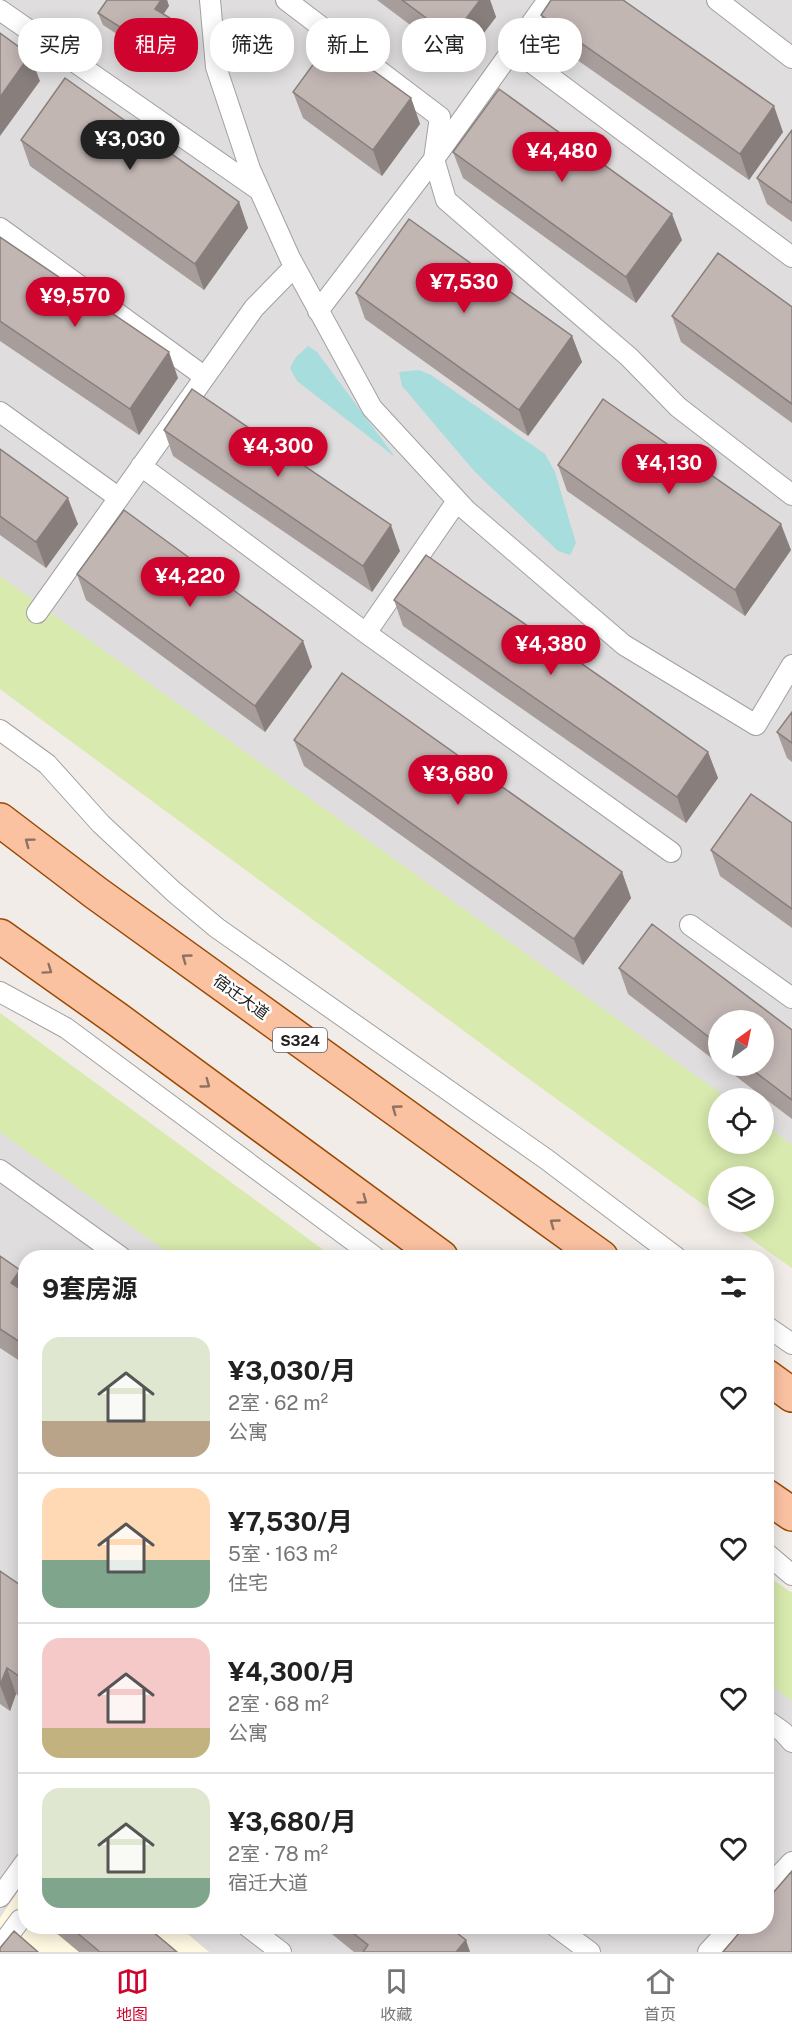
<!DOCTYPE html>
<html lang="zh">
<meta charset="utf-8">
<style>
:root{--surface:#fff;--page:#f6f6f6;--text:#222;--muted:#767676;--line:#e0e0e0;--accent:#ce032e}
body{margin:0;font-family:"Public Sans","Noto Sans SC",sans-serif;background:var(--page);color:var(--text);height:100vh;display:flex;flex-direction:column;font-size:22px;white-space:nowrap}
*{box-sizing:border-box;margin:0}
p{font-size:20px;color:var(--muted)}
.icon{flex:none;width:33px;height:33px;fill:none;stroke:currentColor;stroke-width:2;stroke-linecap:round;stroke-linejoin:round}
.map{position:relative;flex:1;overflow:hidden}
.panel{position:absolute;left:18px;top:1250px;width:756px;height:684px;display:flex;flex-direction:column;background:var(--surface);border-radius:24px;box-shadow:0 3px 15px #0003}
.panel>*{flex:none}
.banner{position:absolute;left:18px;top:18px;width:756px;height:54px;display:flex;gap:12px}
.needle{width:39px;rotate:33deg}
.fabs{position:absolute;left:708px;top:1010px;display:grid;gap:12px}
.fabs a{display:grid;place-items:center;width:66px;height:66px;border-radius:50%;background:var(--surface);box-shadow:0 3px 15px #0003;font-size:30px}
.price{position:absolute;translate:-50% -51px;padding:0 14px;border-radius:21px;background:var(--accent);color:#fff;font-size:20px;line-height:39px;filter:drop-shadow(0 2px 3px #0008)}
.price::after{content:'';position:absolute;left:50%;top:36px;width:18px;height:14px;margin-left:-9px;background:inherit;clip-path:polygon(0 0,100% 0,50% 100%)}
.price.active{background:#222;color:#fff}
ul{padding:0;list-style:none}
li{display:flex;align-items:center;gap:18px;height:150px;padding:0 24px}
li+li{border-top:2px solid var(--line)}
li span{display:grid;place-items:center;flex:none;width:168px;height:120px;border-radius:18px;color:#555}
li>.icon{margin-inline-start:auto}
span .icon{width:72px;height:72px;fill:#fffc;stroke-width:1}
li b{font-size:26px}
h2{display:flex;justify-content:space-between;align-items:center;height:72px;padding:0 24px;font-size:26px}
.tag{padding:0 21px;border-radius:24px;background:var(--surface);box-shadow:0 3px 15px #0003;font-size:21px;line-height:54px}
.tag.active{background:var(--accent);color:#fff}
.tab-bar{display:flex;justify-content:space-around;align-items:center;height:84px;border-top:2px solid var(--line);background:var(--surface);font-size:16px;color:var(--muted)}
.tab-bar a{display:grid;justify-items:center;gap:3px}
.tab-bar .active{color:var(--accent)}
.map>svg:first-child{display:block}
</style>
<div class="map">
<svg width="792" height="1952" viewBox="0 0 792 1952">
<rect width="100%" height="100%" fill="#f1ece7"/>
<path fill="#dfddde" fill-rule="evenodd" d="M0,0h792v1268l-66,-47h38v-45h-46v39l-718,-526zM718,1020h46v45h-46zM718,1098h46v45h-46z
M0,1039l301,218h-275v624l-26,37z
M767,1595l25,18v339h-583l-31,-26h588z"/>
<path fill="#fff9e2" d="M25,1881l1,45h152l31,26h-209v-34z"/>
<path fill="#d8eaae" d="M0,576l727,522h-9v45h46v-19l28,21v123l-66,-47h38v-45h-46v39l-174,-125 -544,-401z
M0,1013l333,244h-159l-174,-125z
M766,1575l26,18v108l-25,-19z"/>
<path fill="#a8dddd" d="M308,346l9,6 78,105 -98,-76 -7,-13 6,-11z
M419,370l12,5 114,79 10,18 21,71 -6,12 -12,-4 -83,-79 -73,-86 -3,-14z"/>
<g fill="none" stroke-linecap="round" stroke-linejoin="round">
<g stroke="#a1a1a1" stroke-width="22">
<path id="service" d="M210,0l6,67 34,102 40,89 82,150 94,102 158,135 132,80 36,-60
M286,0l154,117 -6,42 12,41 183,157 49,50 114,88
M717,0l75,58
M0,10l259,180
M513,49l279,208
M0,228l205,149
M318,311l116,-152 114,-159
M0,412l119,86
M141,466l225,167 305,219
M37,613l217,-305 40,-41
M366,633l91,-132
M0,730l47,34 54,60 73,68 43,36 329,231 130,98
M690,925l102,73
M0,992l66,36 309,229
M0,1170l121,87
M766,1326l26,18
M766,1553l26,22
M766,1720l17,12 9,10
M766,1889l26,-27
M0,1897l26,-36
M247,1926l34,26
M555,1926l35,26
M0,1947l20,-27
M708,1952l24,-26"/>
</g>
<g stroke="#9b4802" stroke-width="36">
<path id="primary" d="M0,820l96,73 505,364
M0,936l117,83 324,238
M766,1376l26,19
M766,1496l26,18"/>
</g>
<use href="#service" stroke="#fff" stroke-width="20"/>
<use href="#primary" stroke="#fbc2a2" stroke-width="33"/>
</g>
<path fill="#a79d9a" d="M107,0h60l2,6 -6,8 19,21 -19,29 -60,-39 -5,-12z
M377,0h113l6,17 -35,46z
M541,15l242,117 -34,48 -199,-139z
M293,92l118,6 9,26 -38,52 -79,-58z
M792,130v92l-25,-18 -10,-26z
M21,140l218,62 9,26 -44,62 -174,-124z
M453,152l229,88 -46,63 -173,-125z
M0,237l178,141 -39,57 -139,-94z
M356,293l216,43 10,26 -54,74 -163,-117z
M792,307v116l-111,-81 -9,-26z
M164,430l236,121 -28,41 -199,-136z
M0,449l78,75 -32,44 -46,-33z
M558,465l233,85 -46,66 -178,-125z
M77,574l226,67 9,26 -47,65 -179,-132z
M394,600l314,152 10,26 -32,45 -283,-197z
M792,712v50l-5,-4 -10,-26z
M294,740l328,132 9,26 -48,67 -279,-199z
M792,823v105l-72,-52 -9,-26z
M619,968l173,62v89l-71,-54h43l-46,-45v43l-90,-69z
M0,1256l20,14 6,15v80l-26,-17z
M0,1571l26,18v112l-10,-7 -6,17 -10,-7z
M53,1926h93l31,26h-98l-24,-20z
M281,1926h17l-7,8z
M322,1926h126l22,26h-116z"/>
<path fill="#887f7d" d="M161,0h6l2,6 -10,15 -4,-12z
M480,0h10l6,17 -35,46 -9,-26z
M178,23l4,12 -19,29 -4,-12z
M30,55l10,26 -40,55v-39z
M411,98l9,26 -38,52 -9,-26z
M774,106l9,26 -34,48 -9,-26z
M239,202l9,26 -44,62 -9,-26z
M672,214l10,26 -46,63 -10,-26z
M572,336l10,26 -54,74 -9,-26z
M169,352l9,26 -39,57 -9,-26z
M68,498l10,26 -32,44 -10,-26z
M781,524l10,26 -46,66 -10,-26z
M391,525l9,26 -28,41 -9,-26z
M303,641l9,26 -47,65 -10,-26z
M708,752l10,26 -32,45 -9,-26z
M622,872l9,26 -48,67 -9,-26z
M20,1270l6,15v16l-15,-18z
M26,1605v17l-5,-11z
M7,1668l9,26 -6,17 -10,-26z
M288,1926h10l-7,8z
M466,1940l4,12h-14z"/>
<path fill="#c2b6b3" stroke="#887f7d" stroke-width="1.5" d="M107,0h54l-6,9 23,14 -19,29 -61,-39z
M402,0h78l-28,37z
M551,0h72l151,106 -34,48 -199,-139z
M0,33l30,22 -30,42z
M331,40l80,58 -38,52 -80,-58z
M65,78l174,124 -44,62 -174,-124z
M499,89l173,125 -46,63 -173,-125z
M792,130v73l-35,-25z
M409,219l163,117 -53,74 -163,-117z
M0,237l169,115 -39,57 -130,-88z
M718,253l74,54v97l-120,-88z
M192,389l199,136 -28,41 -199,-136z
M603,399l178,125 -46,66 -177,-125z
M0,449l68,49 -32,44 -36,-26z
M124,510l179,131 -48,65 -178,-132z
M426,555l282,197 -31,45 -283,-197z
M342,673l280,199 -48,67 -280,-199z
M792,712v31l-15,-11z
M751,794l41,29v86l-81,-59z
M652,924l140,106v70l-46,-35h18v-45h-46v24l-99,-76z
M0,1256l20,14 -9,13 15,10v53l-26,-17z
M0,1571l26,18v16l-5,6 5,3v67l-19,-13 -7,17z
M792,1871v81h-69l22,-26h21v-25z
M69,1926h77l31,26h-77z
M344,1926h104l18,14 -10,12h-93l5,-7z
M14,1931l24,21h-38v-4z"/>
<defs><path id="oneway-chevron" d="M-2-3.5L2.5 0L-2 3.5" fill="none" stroke-width="1.6" stroke-linecap="round" stroke-linejoin="round" transform="scale(1.5)"/></defs>
<g stroke="#8e7161">
<use href="#oneway-chevron" transform="translate(29 842) rotate(-143)"/>
<use href="#oneway-chevron" transform="translate(186 958) rotate(-144)"/>
<use href="#oneway-chevron" transform="translate(48 970) rotate(35)"/>
<use href="#oneway-chevron" transform="translate(206 1084) rotate(36)"/>
<use href="#oneway-chevron" transform="translate(396 1109) rotate(-144)"/>
<use href="#oneway-chevron" transform="translate(363 1200) rotate(36)"/>
<use href="#oneway-chevron" transform="translate(554 1223) rotate(-144)"/>
</g>
<g text-anchor="middle" dominant-baseline="central" stroke-width="5" stroke-linejoin="round" paint-order="stroke">
<rect fill="#fff" stroke="#636363" stroke-width="1.5" x="273" y="1028" width="54" height="24" rx="4.5"/>
<g font-size="15" font-weight="bold" fill="#202020">
<text x="300" y="1040">S324</text>
</g>
<g font-size="16" fill="#202020" stroke="#fff">
<text transform="translate(241 997) rotate(36)">宿迁大道</text>
</g>
</g>
</svg>
<div class="fabs">
<a><svg class="needle" viewBox="-14 -14 28 28"><path d="M0-13l5 13h-10z" fill="#e53935"/><path d="M0 13l5-13h-10z" fill="#767676"/></svg></a>
<a><svg class="icon" aria-label="locate" viewBox="0 0 24 24"><circle cx="12" cy="12" r="6"/><path d="M12 2v4M12 18v4M2 12h4M18 12h4"/></svg></a>
<a><svg class="icon" aria-label="layers" viewBox="0 0 24 24"><path d="M12 4l9 5-9 5-9-5zM3 14l9 5 9-5"/></svg></a>
</div>
<b class="price active" style="left:130px;top:171px">¥3,030</b>
<b class="price" style="left:562px;top:183px">¥4,480</b>
<b class="price" style="left:464px;top:314px">¥7,530</b>
<b class="price" style="left:75px;top:328px">¥9,570</b>
<b class="price" style="left:278px;top:478px">¥4,300</b>
<b class="price" style="left:669px;top:495px">¥4,130</b>
<b class="price" style="left:190px;top:608px">¥4,220</b>
<b class="price" style="left:551px;top:676px">¥4,380</b>
<b class="price" style="left:458px;top:806px">¥3,680</b>
<div class="banner">
<a class="tag">买房</a>
<a class="tag active">租房</a>
<a class="tag">筛选</a>
<a class="tag">新上</a>
<a class="tag">公寓</a>
<a class="tag">住宅</a>
</div>
<section class="panel">
<h2>9套房源<svg class="icon" aria-label="filters" viewBox="0 0 24 24"><path d="M4 7h16M4 17h16"/><circle cx="9" cy="7" r="2"/><circle cx="15" cy="17" r="2"/></svg></h2>
<ul>
<li><span style="background:linear-gradient(#dfe7d0 70%,#b9a48a 0)"><svg class="icon" aria-label="home" viewBox="0 0 24 24"><path d="M3 11l9-7 9 7M6 9v11h12V9"/></svg></span><div><b>¥3,030/月</b><p>2室 · 62 m²</p><p>公寓</p></div><svg class="icon" aria-label="heart" viewBox="0 0 24 24"><path d="M12 20l-8-8c-3-5 5-10 8-4 3-6 11-1 8 4z"/></svg></li>
<li><span style="background:linear-gradient(#ffd9b3 60%,#7fa58c 0)"><svg class="icon" aria-label="home" viewBox="0 0 24 24"><path d="M3 11l9-7 9 7M6 9v11h12V9"/></svg></span><div><b>¥7,530/月</b><p>5室 · 163 m²</p><p>住宅</p></div><svg class="icon" aria-label="heart" viewBox="0 0 24 24"><path d="M12 20l-8-8c-3-5 5-10 8-4 3-6 11-1 8 4z"/></svg></li>
<li><span style="background:linear-gradient(#f6c9c9 75%,#c2b280 0)"><svg class="icon" aria-label="home" viewBox="0 0 24 24"><path d="M3 11l9-7 9 7M6 9v11h12V9"/></svg></span><div><b>¥4,300/月</b><p>2室 · 68 m²</p><p>公寓</p></div><svg class="icon" aria-label="heart" viewBox="0 0 24 24"><path d="M12 20l-8-8c-3-5 5-10 8-4 3-6 11-1 8 4z"/></svg></li>
<li><span style="background:linear-gradient(#dfe7d0 75%,#7fa58c 0)"><svg class="icon" aria-label="home" viewBox="0 0 24 24"><path d="M3 11l9-7 9 7M6 9v11h12V9"/></svg></span><div><b>¥3,680/月</b><p>2室 · 78 m²</p><p>宿迁大道</p></div><svg class="icon" aria-label="heart" viewBox="0 0 24 24"><path d="M12 20l-8-8c-3-5 5-10 8-4 3-6 11-1 8 4z"/></svg></li>
</ul>
</section>
</div>
<nav class="tab-bar">
<a class="active"><svg class="icon" aria-label="map" viewBox="0 0 24 24"><path d="M3 6l6-2 6 2 6-2v14l-6 2-6-2-6 2zM9 4v14M15 6v14"/></svg>地图</a>
<a><svg class="icon" aria-label="saved" viewBox="0 0 24 24"><path d="M7 4h10v16l-5-4-5 4z"/></svg>收藏</a>
<a><svg class="icon" aria-label="home" viewBox="0 0 24 24"><path d="M3 11l9-7 9 7M6 9v11h12V9"/></svg>首页</a>
</nav>
